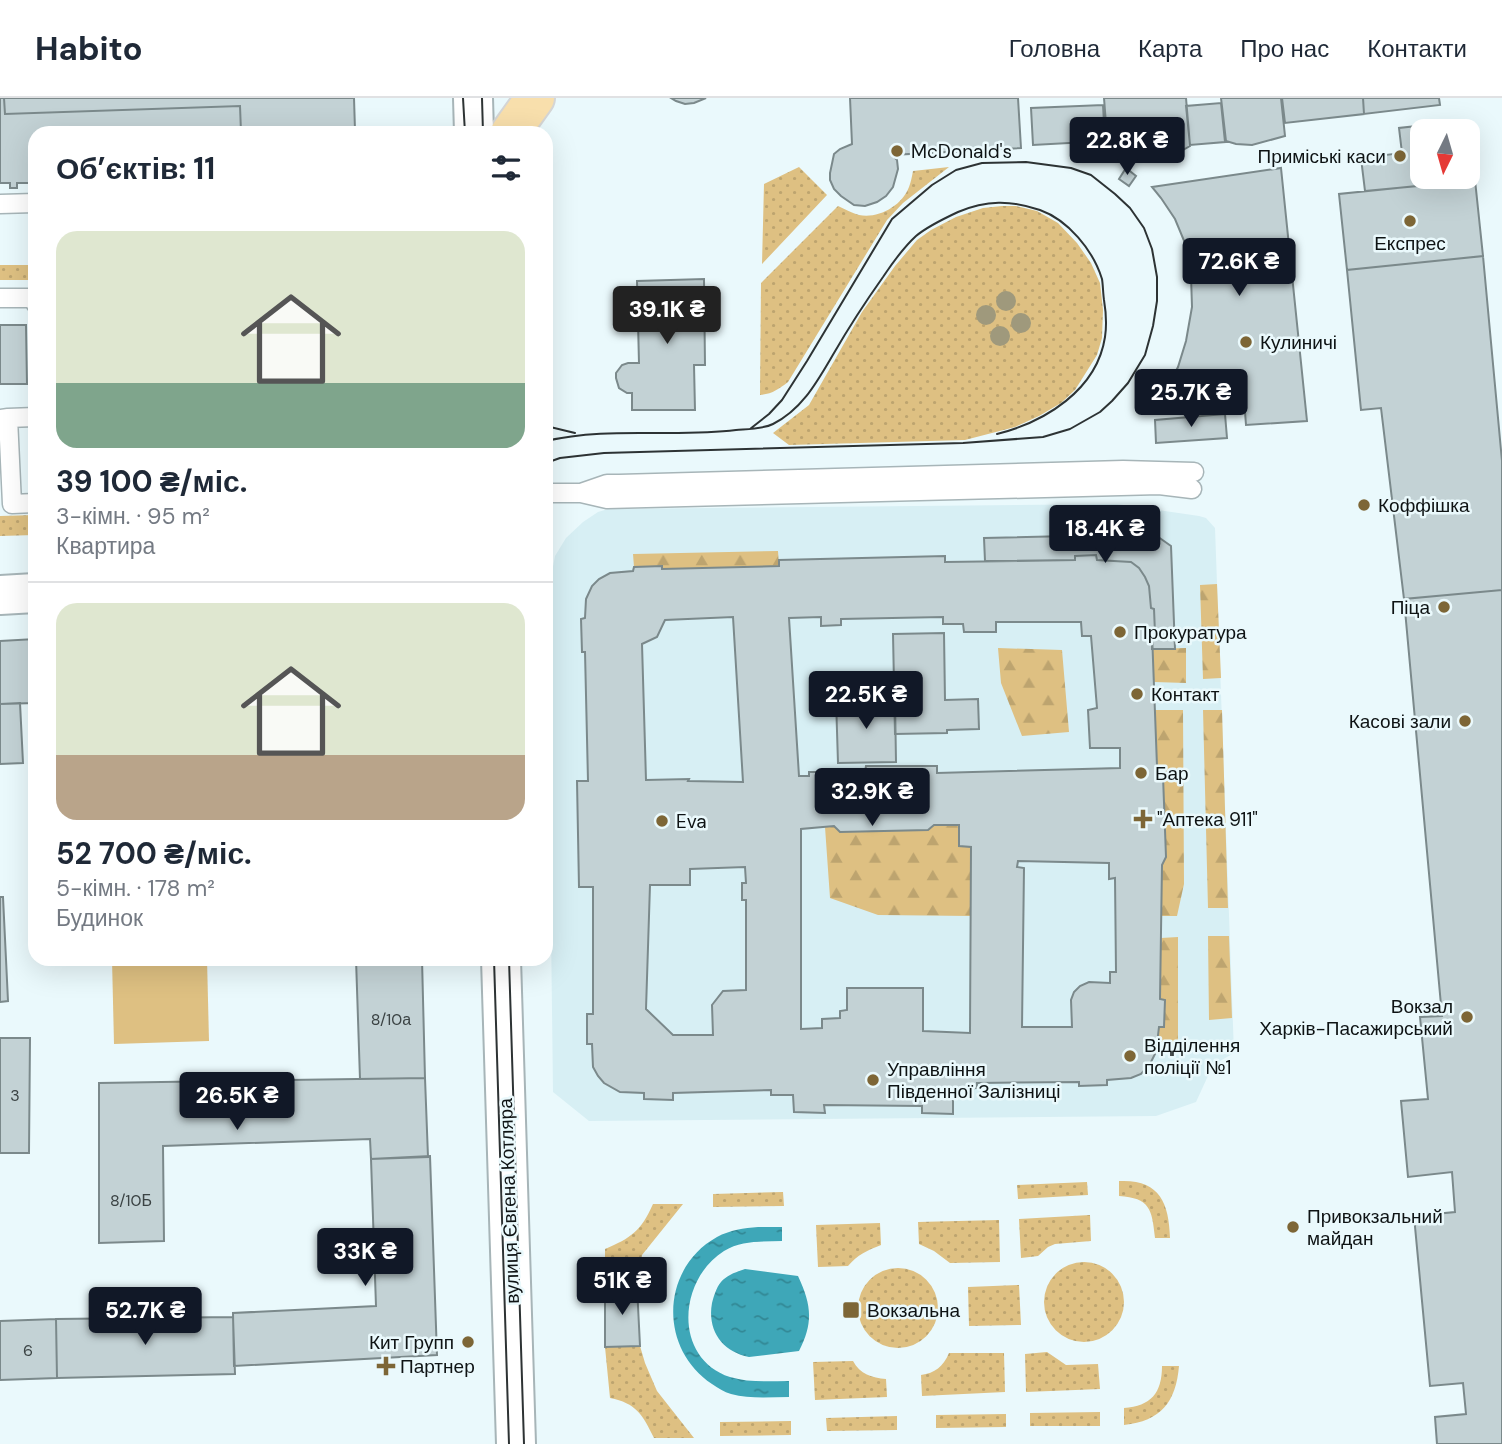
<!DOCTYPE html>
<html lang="uk">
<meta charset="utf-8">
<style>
:root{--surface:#fff;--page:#f2f2f3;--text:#1f2937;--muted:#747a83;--line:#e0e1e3;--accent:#111827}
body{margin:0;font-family:"DM Sans",sans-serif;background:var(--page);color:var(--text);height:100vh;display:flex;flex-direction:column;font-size:26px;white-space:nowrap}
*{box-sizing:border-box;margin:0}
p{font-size:23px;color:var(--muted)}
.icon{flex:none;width:38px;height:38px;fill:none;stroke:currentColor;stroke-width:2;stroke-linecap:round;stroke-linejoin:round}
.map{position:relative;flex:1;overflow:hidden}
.drawer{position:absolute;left:28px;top:28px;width:525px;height:840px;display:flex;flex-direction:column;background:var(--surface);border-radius:21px;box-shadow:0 7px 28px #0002}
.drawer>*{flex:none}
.needle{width:46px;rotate:185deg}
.controls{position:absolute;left:1410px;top:21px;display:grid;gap:14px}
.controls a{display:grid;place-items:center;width:70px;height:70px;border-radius:14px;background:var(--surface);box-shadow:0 7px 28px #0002;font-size:35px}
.price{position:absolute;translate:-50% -60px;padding:0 16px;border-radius:7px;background:var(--accent);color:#fff;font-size:23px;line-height:46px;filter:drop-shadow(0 2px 4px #0008)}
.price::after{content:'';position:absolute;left:50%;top:42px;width:21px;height:16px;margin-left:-10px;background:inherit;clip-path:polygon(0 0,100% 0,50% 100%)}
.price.on{background:#222;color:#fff}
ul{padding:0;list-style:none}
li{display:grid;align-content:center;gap:14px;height:371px;padding:0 28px}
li+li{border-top:2px solid var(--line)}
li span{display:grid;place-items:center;height:217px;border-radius:21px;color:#555}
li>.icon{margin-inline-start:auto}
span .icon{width:126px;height:126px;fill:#fffc;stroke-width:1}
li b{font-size:30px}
h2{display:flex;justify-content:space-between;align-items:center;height:84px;padding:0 28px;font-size:30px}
header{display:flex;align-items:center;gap:42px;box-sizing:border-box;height:98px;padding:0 35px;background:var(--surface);border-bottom:2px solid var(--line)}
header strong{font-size:33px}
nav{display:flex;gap:38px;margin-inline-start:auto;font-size:24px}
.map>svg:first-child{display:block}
</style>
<header>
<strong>Habito</strong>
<nav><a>Головна</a><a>Карта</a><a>Про нас</a><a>Контакти</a></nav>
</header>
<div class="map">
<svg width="1502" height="1346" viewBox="0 0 1502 1346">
<defs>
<pattern id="grass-dots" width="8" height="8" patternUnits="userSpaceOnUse" patternTransform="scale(1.75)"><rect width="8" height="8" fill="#dec082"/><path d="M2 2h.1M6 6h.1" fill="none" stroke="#bda46f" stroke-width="1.8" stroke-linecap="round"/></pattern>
<pattern id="forest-firs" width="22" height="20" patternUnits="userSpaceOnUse" patternTransform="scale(1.75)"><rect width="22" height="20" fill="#dec082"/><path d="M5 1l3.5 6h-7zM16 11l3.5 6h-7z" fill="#bda46f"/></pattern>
<pattern id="water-ripples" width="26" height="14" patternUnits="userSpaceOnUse" patternTransform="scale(1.75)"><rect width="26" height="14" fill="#3ea7b8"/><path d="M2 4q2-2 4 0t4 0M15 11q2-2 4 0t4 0" fill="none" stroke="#328794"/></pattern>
</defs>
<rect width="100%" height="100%" fill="#eaf9fc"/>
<path fill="#d7eff4" d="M1117,406l82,12 7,2 9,10 19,525 -21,12 -17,37 -40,14 -567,5 -36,-29 -6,-493 8,-43 11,-18 17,-16 15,-10 10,-3z"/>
<path fill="url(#grass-dots)" d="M799,69l28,28 -65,69 2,-80z
M949,69l-46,36 -16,17 -99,162c-9,7 -16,12 -28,13l1,-112 77,-77c7,3 14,7 21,9 19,4 43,-9 50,-28 2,-5 3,-11 4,-16z
M1002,108h14l21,5 21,12 19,20 14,20 9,20 3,27 -1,28 -5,17 -22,35 -14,13 -22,13 -24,11 -50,13 -176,5 -16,-12 36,-28 53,-93 33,-46 22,-26 14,-10 25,-13 27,-9z
M0,167h35v15h-35z
M35,417v20l-35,1v-20z
M1119,1083c40,-2 50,21 51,57h-15c-3,-29 -5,-40 -36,-42z
M1087,1084l1,13 -70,4 -1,-14z
M783,1094l1,14 -71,1v-13z
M653,1106h30l-41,51 -5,31 -32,1v-38c26,-11 36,-18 48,-45z
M1090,1117l1,26 -36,3 -7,3 -10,9 -17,2 -2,-39z
M999,1122l1,42 -50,1 -16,-12 -15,-7 -1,-22z
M880,1125l1,22c-13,5 -24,10 -33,21l-30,1 -2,-42z
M1044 1204a40 40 0 1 1 80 0a40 40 0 1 1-80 0Z
M858 1210a40 40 0 1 1 80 0a40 40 0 1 1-80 0Z
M1019,1187l2,40 -52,1 -1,-39z
M640,1248l5,17 12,28 37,47h-40c-11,-23 -18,-35 -44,-40l-5,-51z
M1047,1254l19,13 32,-1 2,25 -74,3 -1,-38z
M949,1255h55l1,39 -83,4 -1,-21c14,-2 22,-8 28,-22z
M853,1263c7,13 19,17 33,18l1,18 -72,3 -2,-38z
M1162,1268h17c-3,36 -18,55 -55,59v-17c27,-2 38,-15 38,-42z
M1100,1314v14h-70v-13z
M1006,1316v13l-70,1v-13z
M897,1318v14l-70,1 -1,-13z
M791,1323v14l-71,1v-14z"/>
<path fill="url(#forest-firs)" d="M778,453l1,15 -117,3 -1,-3 -27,1 -1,-13z
M1217,486l4,94 -18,1 -3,-94z
M998,550l64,2 7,82 -47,4 -21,-53z
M1186,550v35l-32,-1 -2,-33z
M1155,612h28l1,174 -7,32h-16l2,-140 -6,-10z
M1203,612h19l6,198h-20z
M934,727h25v21l12,1v69l-93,-1 -48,-17 -5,-71 9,-1 7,6 87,-2z
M1208,838h21l3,82 -23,2z
M1178,839v111l-21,-4 2,-17h5l1,-27 -5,-1 1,-61z"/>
<path fill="#dec082" d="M112,861h95l2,82 -95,3z"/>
<path fill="url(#water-ripples)" d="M758,1129h24v14c-20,1 -40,-1 -58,10 -46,29 -51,107 6,126 19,6 40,4 59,4v16c-19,0 -40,2 -58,-3 -7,-2 -13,-6 -19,-10 -54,-36 -51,-116 5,-147 13,-7 27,-9 41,-10z
M745,1171l53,7c13,28 16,46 1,75l-50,6c-27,-5 -42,-27 -37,-54 2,-7 4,-15 9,-21 6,-7 15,-10 24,-13z"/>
<path fill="#c3d2d5" stroke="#7b898b" stroke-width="2" fill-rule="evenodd" d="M0,0h4l1,16 235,-8 1,26 15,1h-221v50h-18v5h-7v-5h-10z
M4,0h350l1,32 -114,2 -1,-26 -235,8z
M671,0h35l-12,5 -9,1 -9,-3z
M850,0h168l3,50 -129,7 5,5 1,9 -5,18 -7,9 -9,6 -12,4 -11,-1 -13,-9 -7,-7 -4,-9v-7l4,-19 6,-5 12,-5z
M1104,0h82l4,48 -16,9 -16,4 -19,1 -19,-4 -12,-6z
M1221,0h60l4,38 -33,9 -16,-1 -10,-3z
M1282,0h81l1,16 -79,9z
M1363,0h76l1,7 -76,9z
M1221,5l4,39 -35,3 -4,-39z
M1103,7l2,36 -72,4 -2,-37z
M1444,25v8h-21v46h26l1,6 -85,8 -4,-33 41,-5 -3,-25z
M394,31h2v4h-83v-3z
M1126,70l10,8 -7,10 -10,-7z
M1281,70l26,253 -61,4 -2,-26 -78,8 -1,-15 13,-25 8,-26 6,-34 -1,-31 -6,-33 -10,-24 -14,-21 -9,-11z
M1475,82l8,76 -136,14 -8,-76z
M1483,158l19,205v129l-98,9 -23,-191 -20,2 -14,-140z
M704,181l1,86h-11l1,45h-63v-17h-5l-8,-5 -3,-10v-5l6,-8 6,-2h11l-2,-82z
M0,227h26l1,59h-27z
M1225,316l2,24 -71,5 -1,-23z
M1154,436l17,12 4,103h-23v-16h3l-1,-24 -3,-1 -2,-22 -4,-9 -6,-9 -8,-6 -34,-2 -1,-5 -21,1v4l-90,1 -1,-23z
M1096,457l1,5 34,2 8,6 6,9 4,9 2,22 3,1 1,24h-3l5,133 6,10 3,81 -4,8 -2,134 5,1 -1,27h-5l-3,25 -6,12 -9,10 -10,4 -24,2v5l-28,1v-4l-102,1v5l-24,1v25l-31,-1v-7l-98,-1 1,8 -31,-1 -1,-17h-22v-5l-98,3v7l-29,-1v-6l-24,-1 -16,-9 -6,-7 -5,-9 -1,-23h-5v-30h6v-127h-14l-2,-106h11l-3,-129h-3l-1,-33 4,-1 1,-19 6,-13 7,-7 11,-6 23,-2 1,-4 28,-1v3l117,-3v-6l166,-4v6l130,-2v-4zM733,519l10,165 -55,-1 1,-2 -43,1 -4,-136 15,-7 8,-17zM821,519v9l20,-1v-6l102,-2v7h20l1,8h32v-10h85l1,14h9l6,72 -9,2 2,38h30v20l-183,5v-7h-71l-1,6h-56v4h-10l-10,-158zM934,727h25v21l12,1 -1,186 -47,-2v-43h-76v22l-7,1v7l-18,1v9l-21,1v-200l33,-3 6,6 88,-2zM1018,763l91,2v16l6,-1 1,94h-6v11l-21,-1 -9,4 -6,6 -3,8 1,27h-50l2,-159 -7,-1zM745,769l1,16h-4v17h4v90l-23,1 -11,14 1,30h-40l-27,-26 4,-124h40v-16z
M1502,492v854h-65l-2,-27 31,-3 -3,-31 -33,3 -16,-170 41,-4 -3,-40 -44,5 -7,-76 27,-2 -8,-82 22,-1 -38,-417z
M944,535l1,67 33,-1 1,30 -32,1v3l-52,1 -2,-100z
M35,541v64l-35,1v-63z
M836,601l59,1 1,62 -58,1z
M20,605l3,60 -23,1v-60z
M0,799h3l5,104 -8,1z
M356,861h66l3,119 -65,1z
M0,940h30l-1,115h-29z
M425,980l3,79 -57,2 -1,-20 -207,7 1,95 -65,2v-160z
M430,1058l7,199 -203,11 -1,-53 143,-7 -5,-147z
M637,1188l3,60 -35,1v-60z
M233,1219l2,57 -178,4 -1,-59z
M56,1221l1,59 -57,2v-59z"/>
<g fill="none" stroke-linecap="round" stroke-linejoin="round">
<g stroke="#a7b5b8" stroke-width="21">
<path id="service" d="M0,106l35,-1
M0,200h35v5
M8,320l27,-1
M0,321l8,-1 4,86 23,-1
M546,395h35l26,6 552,-14 33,4
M581,395l26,-9h12l504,-14 71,2"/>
</g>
<g stroke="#a7b5b8" stroke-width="42">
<path id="tertiary" d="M0,497l35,-2"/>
</g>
<g stroke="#a7b5b8" stroke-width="42">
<path id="secondary" d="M473,0l1,35
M501,861l15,485"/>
</g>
<g stroke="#d4d5d5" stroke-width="42">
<path id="primary" d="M510,35l25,-35"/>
</g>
<use href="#service" stroke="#fff" stroke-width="18"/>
<use href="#tertiary" stroke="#fff" stroke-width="38"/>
<use href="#secondary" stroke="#fff" stroke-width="38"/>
<use href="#primary" stroke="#f8dfac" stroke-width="38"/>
<path stroke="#2d3334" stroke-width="2" d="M463,0l2,35
M482,0l1,35
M546,328l29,7
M546,343c62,-15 128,-3 190,-11 12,-1 27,-1 37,-6 30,-15 45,-44 61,-71 15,-26 32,-52 49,-76 10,-15 20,-29 33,-41 12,-10 27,-17 42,-24 28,-12 53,-12 82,-2 28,10 53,40 62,69 1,6 1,14 2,21 2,12 3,24 1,37 -8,53 -60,85 -108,97
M546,365l14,-5 44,-5 359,-10 80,-6 27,-8 30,-17 12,-11 16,-18 17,-28 8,-29 4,-25v-24l-5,-28 -8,-21 -14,-20 -15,-14 -24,-19 -20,-7 -45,-6 -44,1 -26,7 -24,15 -40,34 -85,142 -25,39 -13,14 -19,15
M494,861l15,485
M509,861l15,485"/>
</g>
<g fill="#9f997c">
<circle cx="1006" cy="203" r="10"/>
<circle cx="986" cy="217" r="10"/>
<circle cx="1021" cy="225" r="10"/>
<circle cx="1000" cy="238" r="10"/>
</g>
<g fill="#7d6636" stroke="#eaf9fc" stroke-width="2.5">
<circle cx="897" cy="53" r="7"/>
<circle cx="1400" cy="58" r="7"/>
<circle cx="1410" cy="123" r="7"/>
<circle cx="1246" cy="244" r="7"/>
<circle cx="1364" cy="407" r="7"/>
<circle cx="1444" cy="509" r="7"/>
<circle cx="1120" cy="534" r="7"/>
<circle cx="1137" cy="596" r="7"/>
<circle cx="1465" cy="623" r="7"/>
<circle cx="1141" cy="675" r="7"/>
<path d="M1139.5 710.5h7v7h7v7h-7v7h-7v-7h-7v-7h7z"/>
<circle cx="662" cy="723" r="7"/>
<circle cx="1467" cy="919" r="7"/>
<circle cx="1130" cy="958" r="7"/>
<circle cx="873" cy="982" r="7"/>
<circle cx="1293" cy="1129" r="7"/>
<rect x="842" y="1203" width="18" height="18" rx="3.5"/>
<circle cx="468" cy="1244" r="7"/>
<path d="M382.5 1257.5h7v7h7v7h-7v7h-7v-7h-7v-7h7z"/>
</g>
<g text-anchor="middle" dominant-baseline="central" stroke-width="5" stroke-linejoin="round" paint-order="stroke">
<g font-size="16" fill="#3b4344">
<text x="391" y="921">8/10а</text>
<text x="15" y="997">3</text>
<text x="131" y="1102">8/10Б</text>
<text x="28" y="1252">6</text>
</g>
<g font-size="19" fill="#0e1314" stroke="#eaf9fc" text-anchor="start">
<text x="911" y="53">McDonald's</text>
<text x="1386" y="58" text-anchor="end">Приміські каси</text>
<text x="1410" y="145" text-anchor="middle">Експрес</text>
<text x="1260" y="244">Кулиничі</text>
<text x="1378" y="407">Коффішка</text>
<text x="1430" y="509" text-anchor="end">Піца</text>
<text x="1134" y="534">Прокуратура</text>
<text x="1151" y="596">Контакт</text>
<text x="1451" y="623" text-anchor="end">Касові зали</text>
<text x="1155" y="675">Бар</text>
<text x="1157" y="721">"Аптека 911"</text>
<text x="676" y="723">Eva</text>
<text x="1453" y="908" text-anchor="end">Вокзал<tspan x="1453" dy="22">Харків-Пасажирський</tspan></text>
<text x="1144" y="947">Відділення<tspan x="1144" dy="22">поліції №1</tspan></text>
<text x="887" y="971">Управління<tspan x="887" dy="22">Південної Залізниці</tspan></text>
<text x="1307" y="1118">Привокзальний<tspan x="1307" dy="22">майдан</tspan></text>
<text x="867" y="1212">Вокзальна</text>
<text x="454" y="1244" text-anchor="end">Кит Групп</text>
<text x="400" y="1268">Партнер</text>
</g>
<g font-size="19" fill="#0e1314" stroke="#eaf9fc">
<text transform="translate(509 1103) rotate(-92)">вулиця Євгена Котляра</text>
</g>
</g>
</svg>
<div class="controls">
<a><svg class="needle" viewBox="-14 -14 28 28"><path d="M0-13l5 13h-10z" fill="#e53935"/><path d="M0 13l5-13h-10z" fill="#747a83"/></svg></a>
</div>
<b class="price" style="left:1127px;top:79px">22.8K ₴</b>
<b class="price" style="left:1239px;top:200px">72.6K ₴</b>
<b class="price on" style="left:667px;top:248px">39.1K ₴</b>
<b class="price" style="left:1191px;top:331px">25.7K ₴</b>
<b class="price" style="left:1105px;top:467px">18.4K ₴</b>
<b class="price" style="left:866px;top:633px">22.5K ₴</b>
<b class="price" style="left:872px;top:730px">32.9K ₴</b>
<b class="price" style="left:237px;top:1034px">26.5K ₴</b>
<b class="price" style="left:365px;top:1190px">33K ₴</b>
<b class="price" style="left:622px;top:1219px">51K ₴</b>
<b class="price" style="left:145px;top:1249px">52.7K ₴</b>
<section class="drawer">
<h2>Об’єктів: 11<svg class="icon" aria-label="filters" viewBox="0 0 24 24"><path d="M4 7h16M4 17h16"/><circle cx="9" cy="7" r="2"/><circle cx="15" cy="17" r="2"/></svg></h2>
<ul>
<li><span style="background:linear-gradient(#dfe7d0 70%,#7fa58c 0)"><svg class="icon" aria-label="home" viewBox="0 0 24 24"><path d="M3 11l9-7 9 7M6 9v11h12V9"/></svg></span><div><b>39 100 ₴/міс.</b><p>3-кімн. · 95 m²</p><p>Квартира</p></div></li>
<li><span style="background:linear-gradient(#dfe7d0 70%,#b9a48a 0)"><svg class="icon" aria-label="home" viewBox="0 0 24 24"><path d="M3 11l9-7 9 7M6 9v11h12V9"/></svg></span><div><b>52 700 ₴/міс.</b><p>5-кімн. · 178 m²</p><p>Будинок</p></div></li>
</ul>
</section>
</div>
